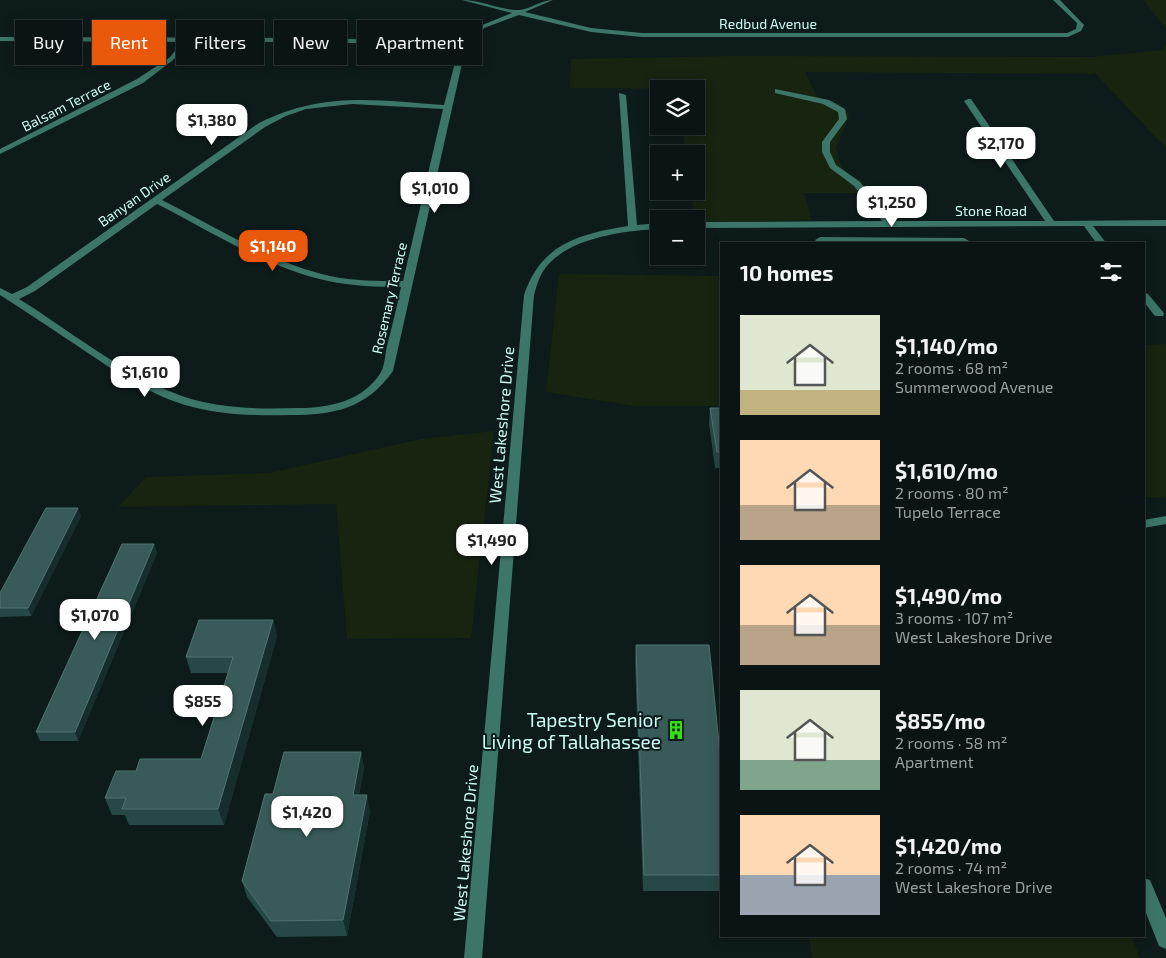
<!DOCTYPE html>
<meta charset="utf-8">
<style>
:root{--surface:#0a1414;--page:#182122;--text:#f1f3f6;--muted:#999ea0;--line:#2a3334;--accent:#ea580c}
body{margin:0;font-family:"Exo 2",sans-serif;background:var(--page);color:var(--text);height:100vh;display:flex;flex-direction:column;font-size:19px;white-space:nowrap}
*{box-sizing:border-box;margin:0}
p{font-size:16px;color:var(--muted)}
.icon{flex:none;width:28px;height:28px;fill:none;stroke:currentColor;stroke-width:2;stroke-linecap:round;stroke-linejoin:round}
.map{position:relative;flex:1;overflow:hidden}
.panel{position:absolute;left:720px;top:242px;width:425px;height:695px;display:flex;flex-direction:column;background:var(--surface);border-radius:0px;box-shadow:0 2px 12px #0003,0 0 0 1px var(--line)}
.panel>*{flex:none}
.top-card{position:absolute;left:15px;top:20px;width:475px;height:45px;display:flex;gap:10px}
.buttons{position:absolute;left:650px;top:80px;display:grid;gap:10px}
.buttons a{display:grid;place-items:center;width:55px;height:55px;border-radius:0px;background:var(--surface);box-shadow:0 2px 12px #0003,0 0 0 1px var(--line);font-size:25px}
.price{position:absolute;translate:-50% -42px;padding:0 11px;border-radius:10px;background:#fff;color:#222;font-size:16px;line-height:32px;filter:drop-shadow(0 1px 2px #0008)}
.price::after{content:'';position:absolute;left:50%;top:30px;width:15px;height:11px;margin-left:-8px;background:inherit;clip-path:polygon(0 0,100% 0,50% 100%)}
.price.active{background:var(--accent);color:#fff}
ul{padding:0;list-style:none}
li{display:flex;align-items:center;gap:15px;height:125px;padding:0 20px}
li span{display:grid;place-items:center;flex:none;width:140px;height:100px;border-radius:0px;color:#555}
li>.icon{margin-inline-start:auto}
span .icon{width:60px;height:60px;fill:#fffc;stroke-width:1}
li b{font-size:21px}
h2{display:flex;justify-content:space-between;align-items:center;height:60px;padding:0 20px;font-size:21px}
.pill{padding:0 18px;border-radius:0px;background:var(--surface);box-shadow:0 2px 12px #0003,0 0 0 1px var(--line);font-size:18px;line-height:45px}
.pill.active{background:var(--accent);color:#fff}
.map>svg:first-child{display:block}
</style>
<div class="map">
<svg width="1166" height="958" viewBox="0 0 1166 958">
<rect width="100%" height="100%" fill="#0d1b1a"/>
<path fill="#162410" d="M1142,0h24v29l-22,-28z
M1166,43v105l-73,-77 1,3 -289,-2 12,24 22,8 10,9 -1,7 -12,28 3,12 6,11 18,11 10,11h-69l8,27 -116,2 -5,-31h5v-37h-10l-4,-28h14v-37l-126,-1 1,-29 158,-3 362,1 72,-7z
M559,274l162,2v130h-87l-88,-14z
M1166,344v154l-22,-1v-152z
M494,431l-23,207 -124,1 -11,-135 -218,3 28,-30 123,-4 152,-34z
M809,936h323l8,22h-328z"/>
<g fill="none" stroke-linecap="round" stroke-linejoin="round">
<path fill="#3c7669" fill-rule="evenodd" d="M462,0c19,0 35,9 54,10 12,1 24,-10 37,-10l-28,12 66,16 51,5h425l9,-4 1,-6 -24,-23h7l24,25 -3,6 -13,6h-426l-51,-5 -72,-17 -35,13 -18,18 -73,325c-27,38 -59,44 -103,44 -35,1 -71,0 -105,-10 -39,-12 -72,-35 -106,-58 -26,-17 -52,-35 -79,-52v-7l12,6 15,-7 232,-164c63,-32 118,-23 185,-18l15,-58 -134,-5h-135l-17,18 -30,23 -143,71v-5l137,-70 32,-21 14,-16 -183,-1v-4l325,1 136,5 19,-17 32,-13zM352,104l91,5 -40,172c-25,0 -49,0 -73,-5 -59,-13 -114,-49 -168,-76l103,-73 21,-11 20,-7zM157,204c55,28 110,64 171,77 24,5 49,6 73,6 -4,20 -9,39 -14,59 -2,8 -2,19 -6,26 -17,29 -52,36 -83,36 -32,1 -64,1 -95,-6 -63,-14 -129,-69 -184,-103l16,-8z
M775,89l54,11 16,9 2,10 -17,23v10l6,13 24,17 32,39h153l-81,-120 4,-2h3l83,122 112,-1v6h-73l14,18h-10l-13,-18 -388,2v-6l186,-1 -28,-35 -24,-18 -8,-16v-10l17,-23 -1,-7 -15,-8 -48,-11z
M619,93l7,2 11,130 22,-2v6c-37,2 -96,9 -117,44 -4,7 -6,15 -8,22l-52,663h-18l60,-663c17,-51 55,-61 104,-69z
M820,237l144,1 5,3 -5,3 -147,-2 -2,-2z
M1144,293l4,1 15,18 1,2 -1,2h-8l-11,-14z
M1166,516v8l-22,4v-8z
M1144,878l6,2 16,38v31l-7,-3 -15,-38z"/>
</g>
<path fill="#264846" d="M710,408h11v60h-6l-6,-45z
M81,516l-50,100 -31,1v-24z
M154,544l3,9 -79,188h-38l-4,-9z
M273,620l4,16 -53,189h-95l-4,-10h-13l-7,-17 31,-27 65,-12 27,-86h-37l-5,-16z
M636,645l85,118v128h-78l-8,-230z
M361,752l3,17 -5,26 11,16 -23,125 -70,1 -30,-40 -5,-16 31,-87z"/>
<path fill="#152e2d" d="M78,508l3,8 -50,100 -3,-8z
M154,544l3,9 -79,188 -3,-9z
M273,620l4,16 -53,189 -6,-16z
M361,752l3,17 -8,42 -3,-16z
M367,795l3,16 -23,125 -4,-16z"/>
<path fill="#385b59" stroke="#4f7471" d="M710,408h11v44h-4z
M46,508h32l-50,100h-28v-15z
M122,544h32l-79,188h-39z
M199,620h74l-55,189h-96l4,-11h-21l11,-27h20l4,-12h61l32,-102h-47z
M636,645h73l12,118v112h-77z
M284,752h77l-8,43h14l-24,125 -72,1 -29,-40 23,-87h8z"/>
<defs>
<g id="building-bare" transform="scale(1.5)"><path d="M-4-6H4V6H1V3H-1V6H-4ZM-2.5-4.3h1.7v1.8h-1.7ZM.8-4.3h1.7v1.8H.8ZM-2.5-1h1.7V.8h-1.7ZM.8-1h1.7V.8H.8Z" fill="#33df13" stroke="#0d1b1a" stroke-width="2.5" paint-order="stroke"/></g>
</defs>
<g fill-rule="evenodd">
<use href="#building-bare" x="676" y="730"/>
</g>
<g text-anchor="middle" dominant-baseline="central" stroke-width="4" stroke-linejoin="round" paint-order="stroke">
<g font-size="14" fill="#cbfbf4" stroke="#0d1b1a">
<text x="768" y="23">Redbud Avenue</text>
<text transform="translate(66 105) rotate(-27)">Balsam Terrace</text>
<text transform="translate(134 199) rotate(-35)">Banyan Drive</text>
<text x="991" y="210">Stone Road</text>
<text transform="translate(389 298) rotate(-77)">Rosemary Terrace</text>
</g>
<g font-size="16" fill="#cbfbf4" stroke="#0d1b1a">
<text transform="translate(501 425) rotate(-85)">West Lakeshore Drive</text>
<text transform="translate(465 843) rotate(-85)">West Lakeshore Drive</text>
</g>
<g font-size="19" fill="#cbfbf4" stroke="#0d1b1a" text-anchor="end">
<text x="661" y="719">Tapestry Senior<tspan x="661" dy="22">Living of Tallahassee</tspan></text>
</g>
</g>
</svg>
<div class="buttons">
<a><svg class="icon" aria-label="layers" viewBox="0 0 24 24"><path d="M12 4l9 5-9 5-9-5zM3 14l9 5 9-5"/></svg></a>
<a>+</a>
<a>−</a>
</div>
<b class="price" style="left:212px;top:146px">$1,380</b>
<b class="price" style="left:1001px;top:169px">$2,170</b>
<b class="price" style="left:435px;top:214px">$1,010</b>
<b class="price" style="left:892px;top:228px">$1,250</b>
<b class="price active" style="left:273px;top:272px">$1,140</b>
<b class="price" style="left:145px;top:398px">$1,610</b>
<b class="price" style="left:492px;top:566px">$1,490</b>
<b class="price" style="left:95px;top:641px">$1,070</b>
<b class="price" style="left:203px;top:727px">$855</b>
<b class="price" style="left:307px;top:838px">$1,420</b>
<div class="top-card">
<a class="pill">Buy</a>
<a class="pill active">Rent</a>
<a class="pill">Filters</a>
<a class="pill">New</a>
<a class="pill">Apartment</a>
</div>
<section class="panel">
<h2>10 homes<svg class="icon" aria-label="filters" viewBox="0 0 24 24"><path d="M4 7h16M4 17h16"/><circle cx="9" cy="7" r="2"/><circle cx="15" cy="17" r="2"/></svg></h2>
<ul>
<li><span style="background:linear-gradient(#dfe7d0 75%,#c2b280 0)"><svg class="icon" aria-label="home" viewBox="0 0 24 24"><path d="M3 11l9-7 9 7M6 9v11h12V9"/></svg></span><div><b>$1,140/mo</b><p>2 rooms · 68 m²</p><p>Summerwood Avenue</p></div></li>
<li><span style="background:linear-gradient(#ffd9b3 65%,#b9a48a 0)"><svg class="icon" aria-label="home" viewBox="0 0 24 24"><path d="M3 11l9-7 9 7M6 9v11h12V9"/></svg></span><div><b>$1,610/mo</b><p>2 rooms · 80 m²</p><p>Tupelo Terrace</p></div></li>
<li><span style="background:linear-gradient(#ffd9b3 60%,#b9a48a 0)"><svg class="icon" aria-label="home" viewBox="0 0 24 24"><path d="M3 11l9-7 9 7M6 9v11h12V9"/></svg></span><div><b>$1,490/mo</b><p>3 rooms · 107 m²</p><p>West Lakeshore Drive</p></div></li>
<li><span style="background:linear-gradient(#dfe7d0 70%,#7fa58c 0)"><svg class="icon" aria-label="home" viewBox="0 0 24 24"><path d="M3 11l9-7 9 7M6 9v11h12V9"/></svg></span><div><b>$855/mo</b><p>2 rooms · 58 m²</p><p>Apartment</p></div></li>
<li><span style="background:linear-gradient(#ffd9b3 60%,#9aa5b1 0)"><svg class="icon" aria-label="home" viewBox="0 0 24 24"><path d="M3 11l9-7 9 7M6 9v11h12V9"/></svg></span><div><b>$1,420/mo</b><p>2 rooms · 74 m²</p><p>West Lakeshore Drive</p></div></li>
</ul>
</section>
</div>
